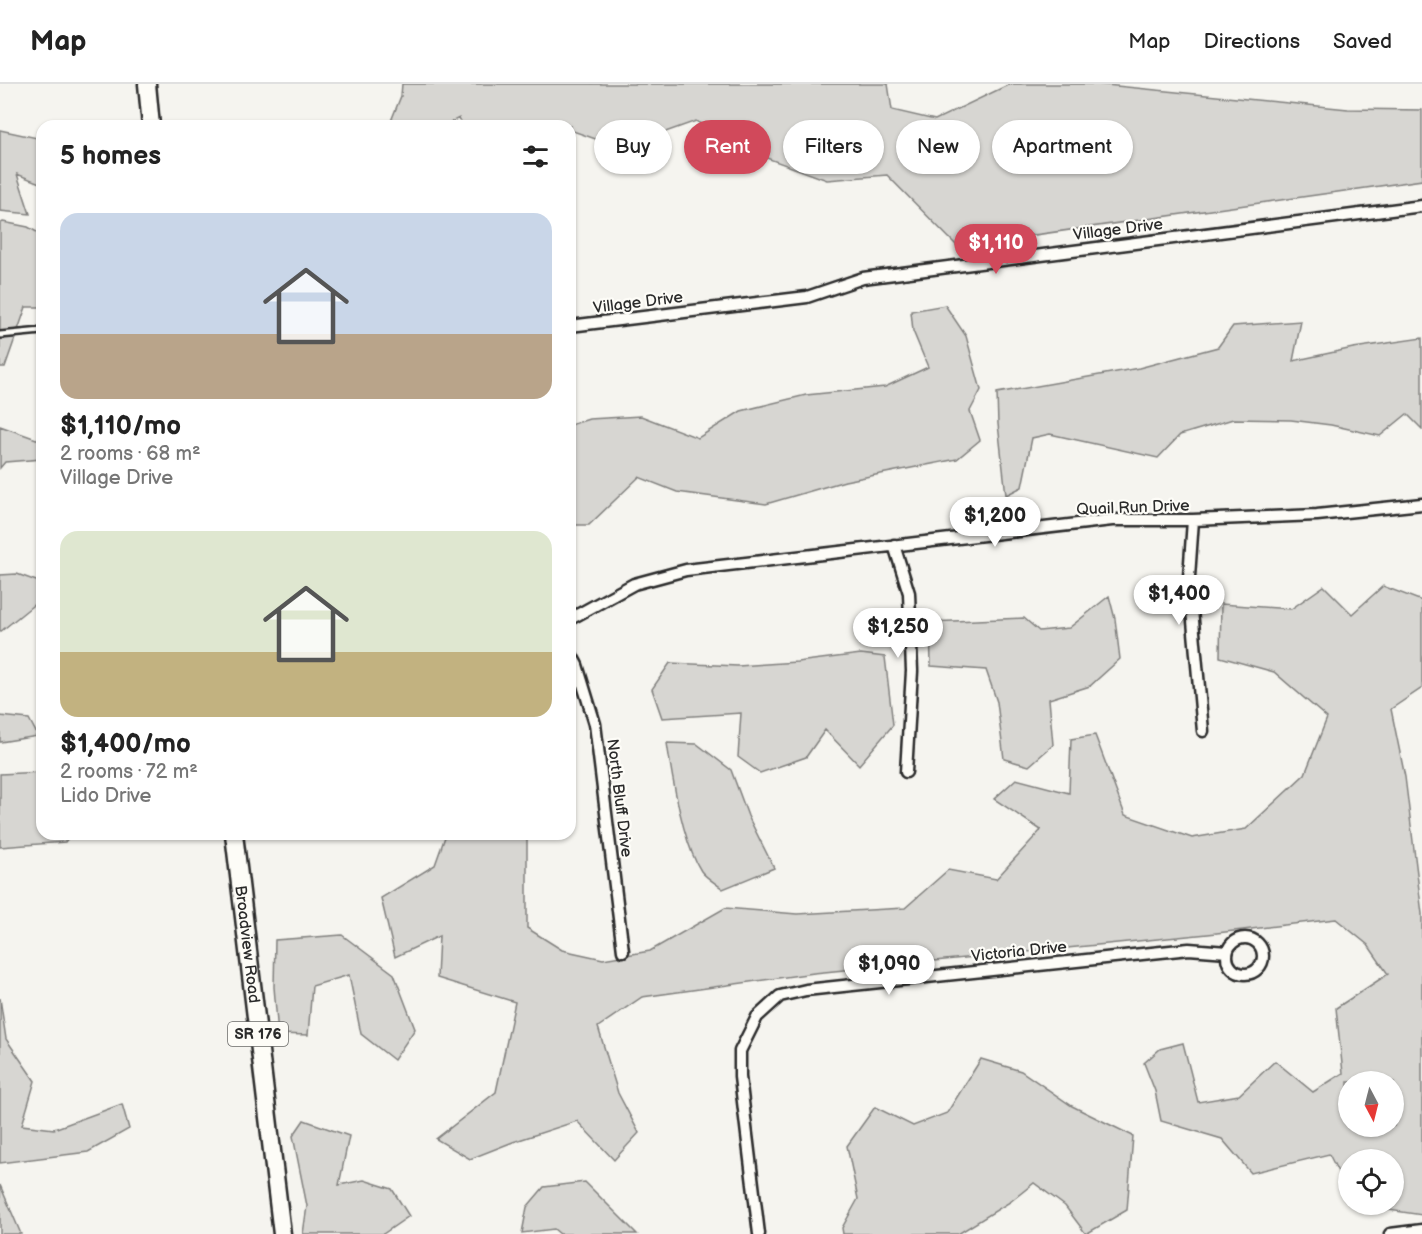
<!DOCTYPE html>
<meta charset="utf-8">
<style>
:root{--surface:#fff;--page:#f6f6f6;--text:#222;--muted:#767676;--line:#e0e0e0;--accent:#d1495b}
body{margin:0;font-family:"Balsamiq Sans",sans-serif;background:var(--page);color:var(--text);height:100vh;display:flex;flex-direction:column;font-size:22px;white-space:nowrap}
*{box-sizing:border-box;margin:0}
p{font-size:20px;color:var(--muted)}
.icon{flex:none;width:33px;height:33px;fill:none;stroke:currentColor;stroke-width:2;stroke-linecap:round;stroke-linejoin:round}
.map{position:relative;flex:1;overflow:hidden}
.side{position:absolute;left:36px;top:36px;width:540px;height:720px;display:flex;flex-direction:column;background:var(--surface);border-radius:18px;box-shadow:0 2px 4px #0004}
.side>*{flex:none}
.top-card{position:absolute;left:594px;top:36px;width:570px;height:54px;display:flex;gap:12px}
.needle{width:39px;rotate:173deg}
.fabs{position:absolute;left:1338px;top:987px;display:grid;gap:12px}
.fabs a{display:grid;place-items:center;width:66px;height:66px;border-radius:50%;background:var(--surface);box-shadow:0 2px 4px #0004;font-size:30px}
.price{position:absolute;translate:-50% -51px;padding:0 14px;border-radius:21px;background:#fff;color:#222;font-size:20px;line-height:39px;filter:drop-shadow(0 2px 3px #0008)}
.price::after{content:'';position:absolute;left:50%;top:36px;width:18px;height:14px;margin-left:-9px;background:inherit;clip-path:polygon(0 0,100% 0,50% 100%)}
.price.active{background:var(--accent);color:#fff}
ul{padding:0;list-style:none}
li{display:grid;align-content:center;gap:12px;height:318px;padding:0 24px}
li span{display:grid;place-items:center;height:186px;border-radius:18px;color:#555}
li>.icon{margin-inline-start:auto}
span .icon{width:108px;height:108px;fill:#fffc;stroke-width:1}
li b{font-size:26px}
h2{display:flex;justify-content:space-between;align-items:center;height:72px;padding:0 24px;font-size:26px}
.tag{padding:0 21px;border-radius:27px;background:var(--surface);box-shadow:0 2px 4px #0004;font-size:21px;line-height:54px}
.tag.active{background:var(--accent);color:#fff}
header{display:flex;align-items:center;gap:36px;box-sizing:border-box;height:84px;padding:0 30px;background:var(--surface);border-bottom:2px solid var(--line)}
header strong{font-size:28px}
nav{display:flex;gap:33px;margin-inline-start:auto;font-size:21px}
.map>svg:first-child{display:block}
</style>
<header>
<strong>Map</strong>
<nav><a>Map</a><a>Directions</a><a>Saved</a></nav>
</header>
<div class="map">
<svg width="1422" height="1150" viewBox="0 0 1422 1150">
<rect width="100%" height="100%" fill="#f5f4ef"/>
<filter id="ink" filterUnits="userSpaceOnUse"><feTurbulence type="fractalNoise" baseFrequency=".0167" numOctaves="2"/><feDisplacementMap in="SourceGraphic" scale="12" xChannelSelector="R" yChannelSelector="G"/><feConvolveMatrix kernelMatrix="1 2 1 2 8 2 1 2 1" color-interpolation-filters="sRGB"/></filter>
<g filter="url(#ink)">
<path fill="#d7d6d2" stroke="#81807e" stroke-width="1.5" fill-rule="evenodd" d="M402,0h486l4,26 43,10 75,-36h86l252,25 74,1v70l-465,66 -70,-71 -60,5 -88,-32 -43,-27 -75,27 -51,-18v-4h-13l-8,-3 -2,3h-86l-2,-8 -16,8h-54l12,-30z
M0,46l42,9v45l-25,-10 13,40 -30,-3z
M3,138l25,5 14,8v72h-16l-21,60h-5v-143z
M945,221l21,31 15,54 -11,21 10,29 -23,19 -112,22 -79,23 -89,-12 -38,-15 -50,48h-19v-100l19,-6 52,-3 57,22 43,-27 65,-16 79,-8 43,-20 -15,-36 -2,-20z
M1301,237l-8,40 60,-13 69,-10v91l-15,-15 -27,22 -49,-11 -40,-5 -58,-1 -53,16 -22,23 -108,-24 -18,4 -10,49 -16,8 -8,-71 -1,-31 142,-25 79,-21 15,-21z
M0,342l42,15v18l-37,3 -5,6z
M17,490l25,9v15l-42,34v-57z
M1324,502l28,28 31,-28 39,15v87l-31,21 14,68 17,137v301l-67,-10 39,-1v-44h-46v32l-19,-38 -78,19 -29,-34 -61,-18 -6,-30 -11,-28 16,-14 23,-6 15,59 41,-7 36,-34 38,31 30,-19 -7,-65 52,-34 -20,-29 -32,-26 -128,15 -394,39 -172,24 -44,30 20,66 21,40 -25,27 -37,-39 -64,21 -43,17 -34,-20 60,-47 19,-90 -78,-24 2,-42 -44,21 -14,-59 54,-33 11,-31h81v94l35,22 41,9 47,-8 75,-43 72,6 108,-6 43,-38 48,9 45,-49 -47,-31 22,-20 53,14 2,-54 24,-4 30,80 67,23 54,-9 59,-55 22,-56 -53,-46 -54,-15 1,-53 70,5zM1348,998h46v44h-46z
M1109,512l6,23 5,40 -30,27 -41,13 4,46 -24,21 -25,-7 -7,-57 -11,-32 -55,-4 -1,-44 94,-4 15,13 30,-3z
M861,570l24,3 8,68 -34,40 -34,-35 -19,27 -46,16 -22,-16 3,-44 -79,5 -10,-29 18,-26 68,3 59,-4z
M0,632l29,3 9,17 -38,6z
M667,659l30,1 34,26 17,46 26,52 -51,21c-6,-5 -17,-11 -22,-18 -18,-28 -29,-94 -34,-128z
M42,688v62h29l-6,8 -65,5v-73z
M342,851l52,39 21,55 -21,31 -33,-26 -12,-59 -37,11 -4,49 -30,-1 -4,-47 1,-47z
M0,914l6,41 29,42 -13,44 32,4 68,-25 7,25 -41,23 -88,11z
M981,975l40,12 51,35 61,30 -6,74 -41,24 -21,-28 -31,-23 -24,19 -52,32h-115l-1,-6 16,-29 -11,-53 28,-39 38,19 34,-13z
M304,1036l45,16 -10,49 25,-5 28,9 17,27 -26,18h-80l4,-28 -14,-70z
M585,1098l52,52h-77l-6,-5 -32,4 5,-26 17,-20z
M0,1101l21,49h-21z"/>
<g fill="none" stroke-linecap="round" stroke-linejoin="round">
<g stroke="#2b2b2b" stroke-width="10">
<path id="lane" d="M0,251l42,-4"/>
</g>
<g stroke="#2b2b2b" stroke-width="15">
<path id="street" d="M570,242l237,-29 56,-19 559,-72
M1193,436l-4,57 14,154
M894,461l15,48 3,78 -6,101
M570,535l64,-35 52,-14 426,-50h81l124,-5 105,-11
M570,568l7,13 18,59 28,227
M1227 872a18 18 0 1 1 36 0a18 18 0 1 1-36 0Z
M759,1150l-19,-157v-26l17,-34 23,-21 26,-6 383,-41 38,3
M1390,1150l32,-4"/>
</g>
<g stroke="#2b2b2b" stroke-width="21">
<g id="primary">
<path d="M147,0l4,42"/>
<path id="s1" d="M234,750l48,400"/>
</g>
</g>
<use href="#lane" stroke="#fdfcf7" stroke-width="5"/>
<use href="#street" stroke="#fdfcf7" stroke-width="10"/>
<use href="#primary" stroke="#fdfcf7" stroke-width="16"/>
</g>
</g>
<g text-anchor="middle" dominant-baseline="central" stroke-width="4.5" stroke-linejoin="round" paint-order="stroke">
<rect fill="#fdfcf7" stroke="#6a6a68" stroke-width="1.5" x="228" y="938" width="60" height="24" rx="4.5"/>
<g font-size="15" font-weight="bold" fill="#2b2b2b">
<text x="258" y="950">SR 176</text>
</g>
<g font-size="16" fill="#2b2b2b" stroke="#fdfcf7">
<text transform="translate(1118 146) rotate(-7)">Village Drive</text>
<text transform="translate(638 219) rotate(-7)">Village Drive</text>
<text transform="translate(1133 424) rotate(-2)">Quail Run Drive</text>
<text transform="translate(619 714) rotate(83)">North Bluff Drive</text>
<text stroke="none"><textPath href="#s1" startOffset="111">Broadview Road</textPath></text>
<text transform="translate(1019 868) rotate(-6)">Victoria Drive</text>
</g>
</g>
</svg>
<div class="fabs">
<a><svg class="needle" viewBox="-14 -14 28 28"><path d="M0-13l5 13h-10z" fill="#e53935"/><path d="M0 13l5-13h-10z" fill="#767676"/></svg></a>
<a><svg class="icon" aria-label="locate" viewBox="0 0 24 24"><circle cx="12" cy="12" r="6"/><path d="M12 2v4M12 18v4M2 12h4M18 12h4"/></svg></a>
</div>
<b class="price active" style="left:996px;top:191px">$1,110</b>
<b class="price" style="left:995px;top:464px">$1,200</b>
<b class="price" style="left:1179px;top:542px">$1,400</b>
<b class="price" style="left:898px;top:575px">$1,250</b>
<b class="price" style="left:889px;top:912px">$1,090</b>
<div class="top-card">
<a class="tag">Buy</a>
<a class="tag active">Rent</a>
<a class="tag">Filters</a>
<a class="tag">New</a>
<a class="tag">Apartment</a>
</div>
<section class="side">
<h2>5 homes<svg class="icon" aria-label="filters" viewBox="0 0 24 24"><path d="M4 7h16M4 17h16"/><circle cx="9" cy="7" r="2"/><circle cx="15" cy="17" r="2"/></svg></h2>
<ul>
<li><span style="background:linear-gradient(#c9d6e8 65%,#b9a48a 0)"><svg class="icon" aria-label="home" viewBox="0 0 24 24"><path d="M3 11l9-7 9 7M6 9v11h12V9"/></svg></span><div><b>$1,110/mo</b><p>2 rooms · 68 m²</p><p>Village Drive</p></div></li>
<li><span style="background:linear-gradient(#dfe7d0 65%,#c2b280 0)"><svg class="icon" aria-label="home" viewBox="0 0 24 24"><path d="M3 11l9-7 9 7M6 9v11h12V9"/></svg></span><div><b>$1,400/mo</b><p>2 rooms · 72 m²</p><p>Lido Drive</p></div></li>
</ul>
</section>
</div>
